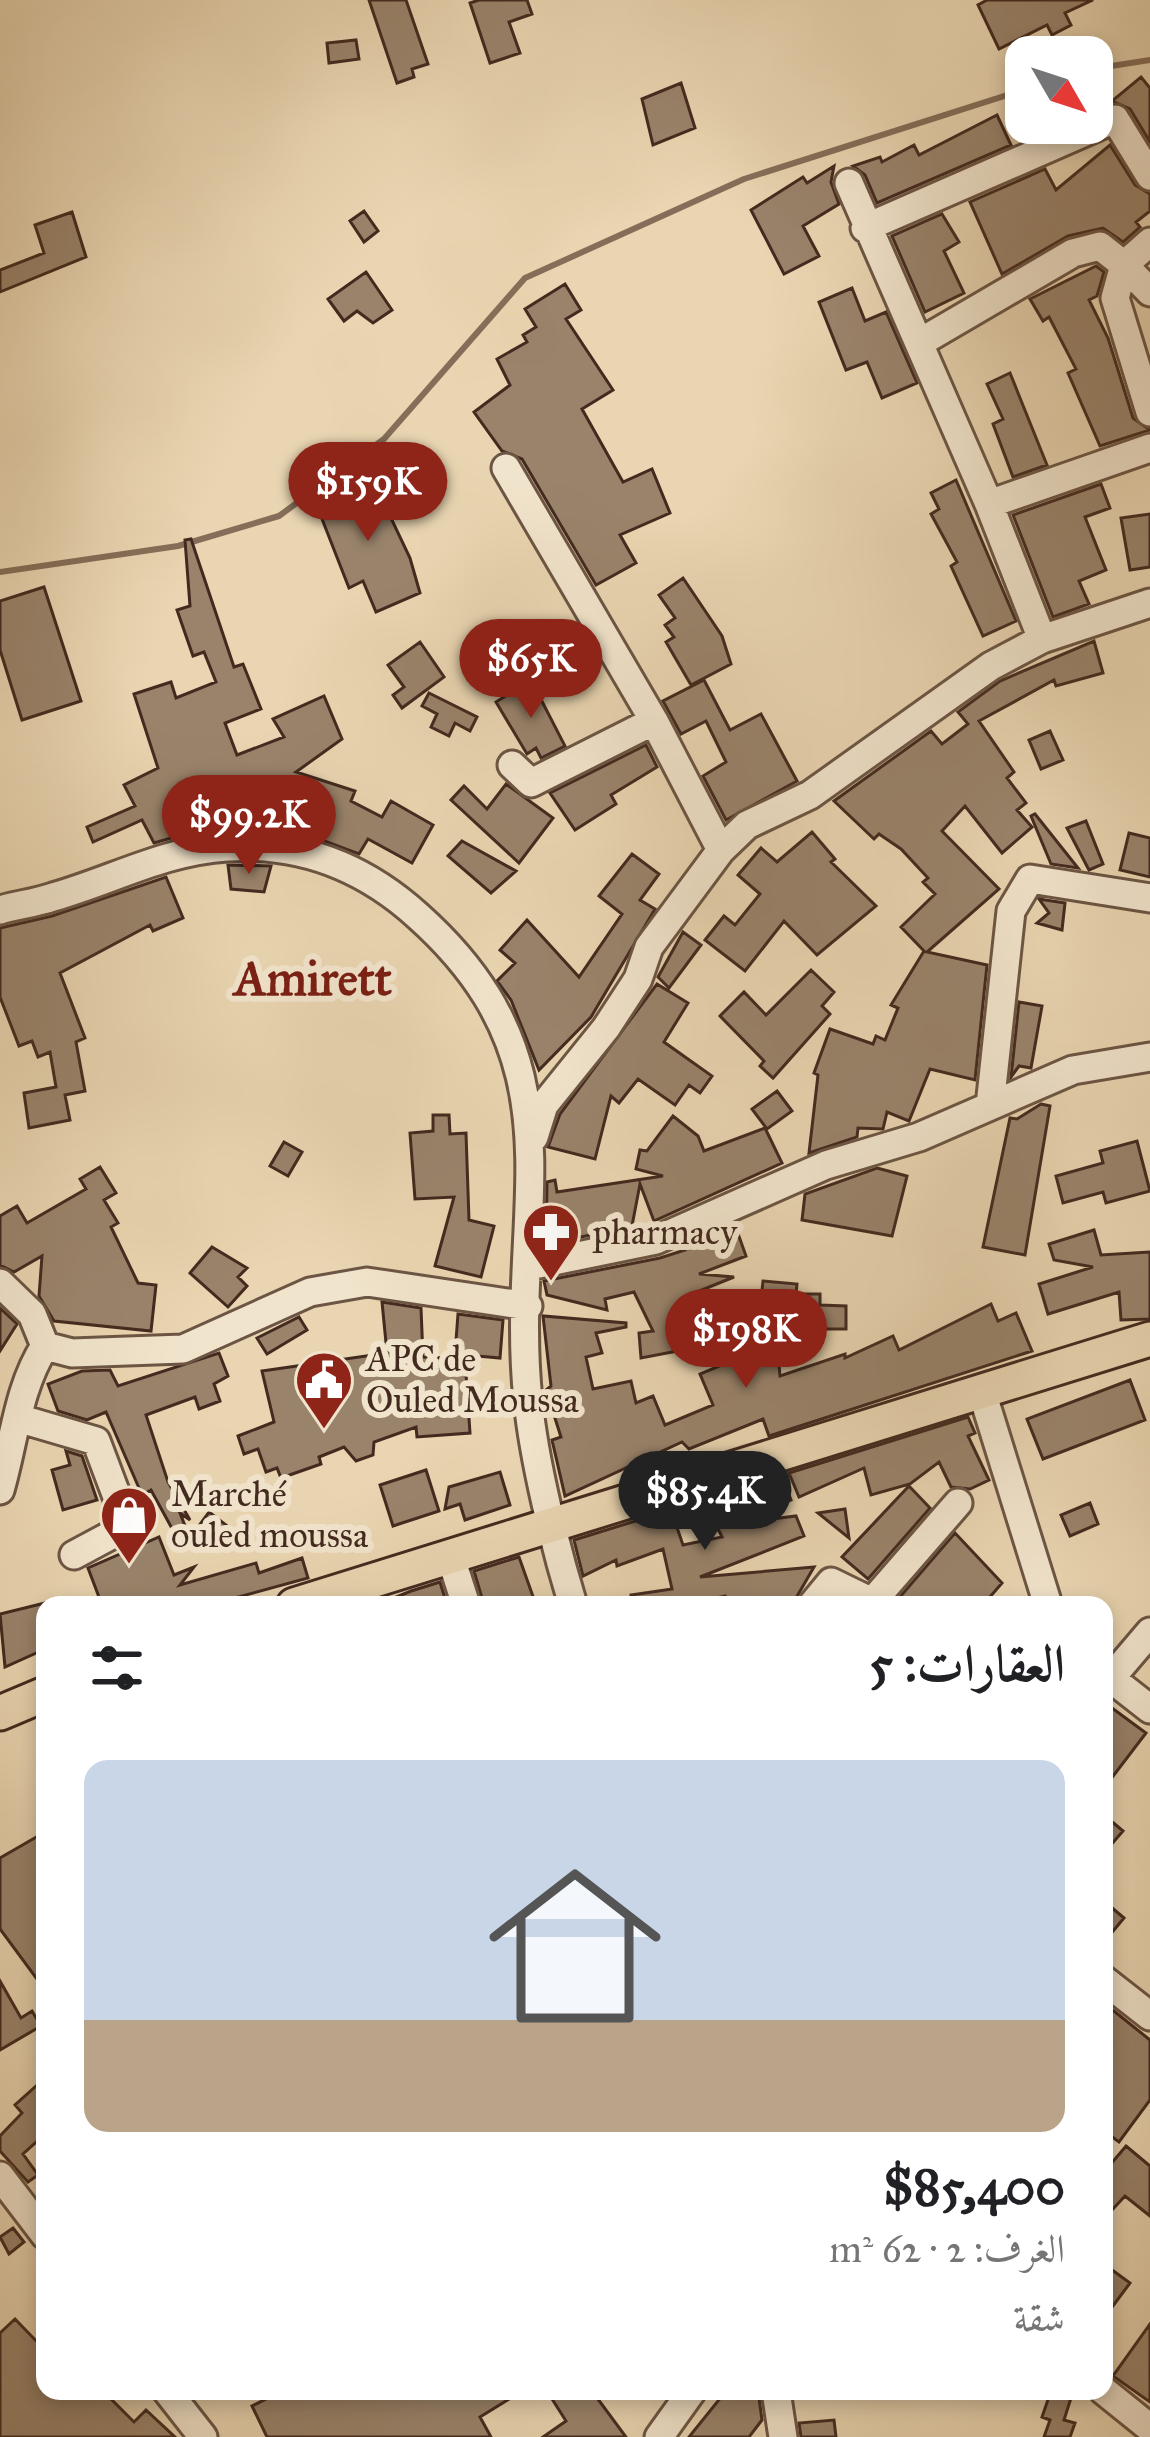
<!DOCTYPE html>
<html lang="ar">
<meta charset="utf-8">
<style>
:root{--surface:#fff;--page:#f6f6f6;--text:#202124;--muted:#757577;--line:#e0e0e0;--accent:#8f2418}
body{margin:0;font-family:"IM FELL Great Primer",Amiri,serif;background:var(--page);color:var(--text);direction:rtl;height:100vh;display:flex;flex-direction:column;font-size:45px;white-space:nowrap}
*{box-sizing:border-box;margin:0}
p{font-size:39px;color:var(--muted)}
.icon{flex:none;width:66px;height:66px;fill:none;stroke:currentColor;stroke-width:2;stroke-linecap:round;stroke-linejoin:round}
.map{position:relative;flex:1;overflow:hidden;direction:ltr}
.details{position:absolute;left:36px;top:1596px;width:1077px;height:804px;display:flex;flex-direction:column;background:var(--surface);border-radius:24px;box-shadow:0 6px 18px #0003;direction:rtl}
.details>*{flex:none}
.needle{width:78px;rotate:129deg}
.controls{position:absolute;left:1005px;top:36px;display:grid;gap:24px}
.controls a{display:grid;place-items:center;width:108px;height:108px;border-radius:24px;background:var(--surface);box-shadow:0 6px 18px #0003;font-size:60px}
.price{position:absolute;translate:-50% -102px;padding:0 27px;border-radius:42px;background:var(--accent);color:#fff;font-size:39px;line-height:78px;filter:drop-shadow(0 3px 6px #0008)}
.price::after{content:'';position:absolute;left:50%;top:72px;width:36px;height:27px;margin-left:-18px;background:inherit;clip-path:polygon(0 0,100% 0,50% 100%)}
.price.active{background:#222;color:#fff}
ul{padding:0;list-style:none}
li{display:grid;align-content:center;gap:24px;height:636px;padding:0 48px}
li+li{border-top:3px solid var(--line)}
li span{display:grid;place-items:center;height:372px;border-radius:24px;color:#555}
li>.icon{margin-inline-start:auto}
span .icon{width:216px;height:216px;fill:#fffc;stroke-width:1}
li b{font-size:51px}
h2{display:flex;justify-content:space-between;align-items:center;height:144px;padding:0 48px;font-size:51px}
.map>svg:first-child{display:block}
</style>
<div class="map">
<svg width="1150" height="2437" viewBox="0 0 1150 2437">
<rect width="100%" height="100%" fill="#e9d5b1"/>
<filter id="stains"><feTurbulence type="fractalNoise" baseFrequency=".00167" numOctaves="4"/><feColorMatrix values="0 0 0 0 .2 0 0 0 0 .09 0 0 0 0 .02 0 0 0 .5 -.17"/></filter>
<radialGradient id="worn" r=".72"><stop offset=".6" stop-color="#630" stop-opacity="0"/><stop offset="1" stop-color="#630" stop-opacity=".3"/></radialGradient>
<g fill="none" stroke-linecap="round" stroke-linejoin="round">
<path stroke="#856e59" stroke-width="6" d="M1092,69l58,-9
M0,572l178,-26 101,-30 105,-77 141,-161 219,-99 282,-90"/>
</g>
<path fill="#99836b" stroke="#432a1f" stroke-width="3" d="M369,0h37l22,64 -16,5 2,8 -17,6z
M479,0h48l5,14 -23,8 11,31 -30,10 -20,-60z
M987,0h106l-28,13 6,12 -19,10 -5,-10 -48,24 -21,-44z
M356,40l3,19 -30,4 -2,-20z
M1141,77l9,11v54l-20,-33 -18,-8z
M681,83l14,45 -42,17 -11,-46z
M997,115l14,30 -134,58 -12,-28 -12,-9 27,-9 2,5 32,-17 5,10z
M1110,145l25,40 15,9v17l-14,11 4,5 -17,15 -20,-14 -35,8 -66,38 -32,-72 75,-33 11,21z
M834,166l-3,16 8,22 -36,22 16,30 -35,18 -33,-64 52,-33 4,6z
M364,211l14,20 -14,11 -14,-21z
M72,212l14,45 -86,35v-22l44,-17 -9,-28z
M942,214l17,28 -15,9 20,42 -39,19 -33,-76z
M1096,266l8,6 -7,24 -8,4 19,38 25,80 17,12 -50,16 -32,-73 8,-4 -27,-52 -6,4 -13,-22z
M366,272l26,38 -19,13 -16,-12 -13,10 -16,-22z
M565,284l16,26 -15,9 47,71 -31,19 41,73 29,-13 18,44 -50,22 16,28 -40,22 -74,-126 -20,-8 -28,-39 36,-27 -13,-26 30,-17 -4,-7 13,-8 -11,-18z
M852,288l13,33 21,-9 31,71 -35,15 -15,-36 -21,8 -27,-68z
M1010,373l37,92 -34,12 -20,-53 10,-5 -16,-35z
M371,476l39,82 10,35 -44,19 -13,-31 -14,7 -34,-87z
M956,480l60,141 -33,15 -32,-70 6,-4 -26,-48 8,-5 -8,-16z
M1101,484l9,24 -25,9 21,53 -27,11 10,23 -36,13 -40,-102z
M1150,514v53l-20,3 -9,-52z
M191,539l43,128 9,-3 18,45 -36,14 12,32 47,-18 -11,-18 51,-23 18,43 -46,33 59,19 -4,10 31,16 9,-16 42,24 -21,38 -44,-24 -9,15 -91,-34 12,-38 -109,56 -17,5 -12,-23 -49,22 -6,-15 48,-21 -11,-21 34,-17 -24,-74 37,-12 5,16 40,-16 -12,-30 -11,4 -16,-46 13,-4 -5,-66z
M683,578l39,58 9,28 -40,21 -25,-43 8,-5 -9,-12 10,-7 -16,-23z
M44,587l37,114 -59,19 -22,-70v-49z
M1094,641l9,32 -47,13 -2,-6 -75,41 35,51 -7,6 19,25 -9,7 15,17 -30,26 -37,-47 -23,25 57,58 -72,63 60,13 -12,115 -45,-11 -21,52 -22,-9 -4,17 -25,-1 -1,9 -48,16 9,-78 -4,-2 16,-44 43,15 3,-8 9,4 13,-32 -7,-3 33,-54 -23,-24 34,-33 -12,-12 5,-4 -27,-29 -22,-15 -5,5 -40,-38 97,-70 11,13 26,-20 -10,-12 42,-31z
M420,642l24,35 -42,31 -9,-13 11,-8 -16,-22z
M531,680l34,66 -24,12 -5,-10 -9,6 -31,-52z
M704,680l26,50 31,-16 36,67 -71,39 -23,-44 23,-14 -20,-41 -25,13 -18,-33z
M429,693l48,24 -7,14 -15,-8 -6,13 -18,-9 6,-13 -15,-8z
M1050,731l13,29 -22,9 -12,-29z
M646,745l11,22 -46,28 5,9 -41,26 -25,-37z
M506,784l47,34 -34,45 -68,-63 13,-14 23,23z
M1035,814l43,54 -27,-4 -20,-48z
M1086,821l17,43 -14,6 -22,-42z
M812,832l23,27 -4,3 45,44 -59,49 -33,-34 -39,50 -40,-31 19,-24 11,9 25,-31 -22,-19 23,-27 16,14z
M1129,833l21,5v39l-30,-7z
M462,841l54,30 -25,22 -43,-37z
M632,854l27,20 -19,26 15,9 -64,108 -52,53 -28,-70 -14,-19 18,-18 -15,-13 27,-30 52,57 43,-63 -23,-18z
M228,865l43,1 -7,26 -33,-3z
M166,877l17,41 -30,13 -3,-6 -90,48 25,65 -9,4 9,49 -20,4 5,25 -41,8 -5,-35 32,-6 -6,-35 -12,5 -6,-16 -13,5 -19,-49v-69l52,-12z
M1039,899l26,4 -3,27 -25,-7 12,-10z
M683,932l18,13 -32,43 -11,-11z
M811,970l23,22 -12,14 8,8 -57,64 -13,-12 4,-5 -44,-45 24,-24 22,23z
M657,984l31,19 -24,39 48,34 -12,17 -11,-8 -14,20 -37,-26 -19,24 -8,-7 -16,63 -47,-12 12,-33z
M1019,1002l23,4 -11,62 -12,-2 -8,11z
M777,1091l15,20 -25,18 -15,-20z
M1041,1104l9,2 -25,149 -42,-8 27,-129 7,1z
M433,1115h16l1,19 16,-1 3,87 25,6 -13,51 -46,-11 19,-69 -39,2 -5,-66 23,-2z
M673,1116l25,20 6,15 61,-23 17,35 -128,58 -14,-37 -8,42 -20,-4 -2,9 -58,12 -6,-4 1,-57 8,-2 2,12 106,-16 -27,-7 4,-19 7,1z
M1137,1141l13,50 -44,12 -3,-11 -40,11 -7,-27 47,-13 -3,-12z
M284,1142l18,10 -14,24 -18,-10z
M100,1167l16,26 -12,7 14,23 -7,4 27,56 18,2 -5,46 -97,-10 -15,-25 3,-40 -28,16 -14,-7v-49l17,-10 10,17 59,-34 -6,-10z
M877,1168l30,8 -15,60 -90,-16 3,-26z
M735,1225l11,31 -47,18 35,3 -52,21 4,33 26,-4 2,17 -73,14 -2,-25 14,-2 -19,-39 -29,7 2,11 -60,-15 -3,-14 116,-23 50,-16 -9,-2z
M1094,1230l7,25 49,-3v67l-29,1 -2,-28 -71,22 -9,-30 54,-17 -39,-7 -5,-16z
M212,1247l35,21 -9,9 9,9 -19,21 -38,-34z
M763,1281l34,3 -1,10h24v11l26,1v23h-70v6l-19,2z
M382,1302l39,6 2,49 42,2 5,74 -53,4 -1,-10 -42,15 -1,13 -17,6 -12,-14 -25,10 2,7 -40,14 -4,-10 -11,4 -8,-23 -14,5 -6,-18 36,-14 -12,-51 125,-18z
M991,1304l7,17 18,-8 16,38 -263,85 -6,-17 -74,30 -7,-7 -117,54 -13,-56 9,-3 -15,-47 5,-4 -8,-70 83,7v4l-30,6 6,20 -16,4 7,32 38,-8 5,22 17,-7 12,29 48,-20 -13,-31 77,-32 3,34 65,-22v4l48,-22 6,14z
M0,1308l17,16 -17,27z
M458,1314l45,6 -3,38 -45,-4z
M299,1317l8,13 -40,24 -10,-16z
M219,1353l9,23 -14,8 6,17 -21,8 -4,-12 -49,18 22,67 22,38 -10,-7 11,28 -10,4 -30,-55 -9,5 -36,-83 -19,8 -29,-9 -10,-27 34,-13 28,-1 8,16z
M1130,1380l15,40 -102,39 -16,-40z
M968,1417l7,16 -7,3 21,44 -19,9 -19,-2 -12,-25 -29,22 -39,11 -7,-27 -65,29 -10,-24z
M66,1451l16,5 15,44 -34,10 -11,-40 18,-5z
M426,1470l13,41 -46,15 -13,-41z
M500,1472l10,33 -45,15 -5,-16 -15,5 4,-22z
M909,1486l21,22 -62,71 -26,-22z
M786,1487l5,13 -51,23 56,-7 8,20 -104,41 114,-10 -18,31 -70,7 -1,-9 -40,9h-53l-1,-10 41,-6 -9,-40 -46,17 -1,-6 -33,16 -9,-36 97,-30 12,35 39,-8 -18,-36 35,-12 8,13z
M1090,1503l8,21 -28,12 -9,-21z
M845,1509l4,29 -31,-25z
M209,1512l17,13 -10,14 -18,-12z
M955,1533l47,50 -19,22h-76l-8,-7z
M159,1537l15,38 20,-8 -14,18 76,-22 3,10 43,-15 6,20 -99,27h-107l-14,-37z
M519,1557l17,48h-52l-10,-34z
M440,1582l7,23h-70l34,-14z
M45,1603v46l-40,18 -5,-53z
M1112,1708l34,25 -42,55v-70z
M1104,1815l19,16 -19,22z
M45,1832v158l-45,-61v-71z
M1104,1901l20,17 -20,24z
M0,1981l21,37 11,-7 9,15 -41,24z
M1104,2003l46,37v60l-31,42 -15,-11z
M45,2078v56l-22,20 15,21 -10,7 -28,-31v-15l22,-23 -7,-8z
M1126,2146l24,20v50l-25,-20 -12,13 -9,-8v-29z
M13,2228l11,14 -15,12 -9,-17z
M1104,2264l26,19 -26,35z
M15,2319l30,31v41h58l31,31 12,-12 29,27h-175v-104z
M1150,2324v78l-37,-26z
M282,2391h240l-42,26 11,20h-224l-15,-31z
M547,2391h45l34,46h-83l23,-16z
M726,2391h32l4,29 -13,17h-60z
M1051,2391l20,7 -7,22 11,3 -5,14h-26l6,-17 -8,-3z
M834,2420l2,17h-35l-2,-14z"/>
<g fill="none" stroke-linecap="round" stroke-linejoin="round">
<g stroke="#6c5544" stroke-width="33">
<path id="minor" d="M849,183l140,321
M865,228l250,-109 35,57
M1124,265l-9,33 35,114
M1124,265l26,27
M919,343l154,-90 27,-7 24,19 26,-23
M506,468l148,253 67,129
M1042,639l-53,-135 161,-56
M512,765l19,18 123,-62
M0,910c17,-5 36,-7 53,-13 60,-17 110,-46 174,-50 74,-5 137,20 191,69 170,152 90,293 110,484 6,61 27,146 45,205
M990,1106l21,-195 19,-32 120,19
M534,1137l10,-32 62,-77 32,-49 11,-32 72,-97 26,-25 63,-30 181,-129 51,-27 108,-36
M529,1266l127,-26 170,-75 93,-28 154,-67 77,-13
M0,1283l32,31 13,32
M981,1389l67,216
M21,1419l75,22 32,85 -54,29
M0,1490c14,-48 18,-103 45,-144l27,7 111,-4 127,-57 57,-10 161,24
M450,1555l16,50
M812,1605l19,-23 41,20 86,-99
M1104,1673l46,36
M1104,1686l46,-54
M1104,1980l46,36
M0,2176l45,59
M167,2391l36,46
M776,2391l7,46
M1104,2391l46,37
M659,2437l33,-46"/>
</g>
<g stroke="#432a1f" stroke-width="39">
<path id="major" d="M294,1605l856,-266
M0,1713l45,-19"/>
</g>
<use href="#minor" stroke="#f1e4cc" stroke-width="27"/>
<use href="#major" stroke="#e9d5b1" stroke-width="33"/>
</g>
<defs>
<g id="pharmacy-pin" transform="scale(3)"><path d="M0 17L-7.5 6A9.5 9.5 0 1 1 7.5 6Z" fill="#8f2418" stroke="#f1e4cc"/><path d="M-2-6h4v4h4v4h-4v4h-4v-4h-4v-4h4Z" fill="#fff"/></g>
<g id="civic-pin" transform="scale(3)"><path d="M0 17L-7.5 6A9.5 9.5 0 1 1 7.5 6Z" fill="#8f2418" stroke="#f1e4cc"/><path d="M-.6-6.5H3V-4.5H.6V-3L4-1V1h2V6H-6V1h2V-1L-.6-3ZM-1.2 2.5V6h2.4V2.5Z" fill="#fff"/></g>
<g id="shop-pin" transform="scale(3)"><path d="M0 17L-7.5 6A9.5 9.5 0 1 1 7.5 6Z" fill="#8f2418" stroke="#f1e4cc"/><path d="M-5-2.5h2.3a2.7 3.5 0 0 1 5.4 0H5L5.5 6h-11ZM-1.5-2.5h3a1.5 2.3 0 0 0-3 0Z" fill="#fff"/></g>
</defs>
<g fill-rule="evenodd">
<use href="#pharmacy-pin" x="551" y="1232"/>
<use href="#civic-pin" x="324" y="1380"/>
<use href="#shop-pin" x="129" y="1515"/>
</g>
<g text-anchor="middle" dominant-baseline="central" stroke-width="12" stroke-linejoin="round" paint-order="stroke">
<g font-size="36" fill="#432a1f" stroke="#f1e4cc" text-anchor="start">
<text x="593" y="1232">pharmacy</text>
<text x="366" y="1359">APC de<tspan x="366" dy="41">Ouled Moussa</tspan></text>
<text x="171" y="1494">Marché<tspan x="171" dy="41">ouled moussa</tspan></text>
</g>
<g font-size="48" font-weight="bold" fill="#7a1f14" stroke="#f1e4cc">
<text x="313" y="978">Amirett</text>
</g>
</g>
<rect width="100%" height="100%" filter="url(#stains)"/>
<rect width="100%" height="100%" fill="url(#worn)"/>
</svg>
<div class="controls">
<a><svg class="needle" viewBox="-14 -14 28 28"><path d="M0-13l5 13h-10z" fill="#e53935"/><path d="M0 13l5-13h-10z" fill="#757577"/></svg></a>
</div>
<b class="price" style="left:368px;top:544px">$159K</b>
<b class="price" style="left:531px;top:721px">$65K</b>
<b class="price" style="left:249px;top:877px">$99.2K</b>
<b class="price" style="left:746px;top:1391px">$198K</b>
<b class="price active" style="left:705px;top:1553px">$85.4K</b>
<section class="details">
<h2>العقارات: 5<svg class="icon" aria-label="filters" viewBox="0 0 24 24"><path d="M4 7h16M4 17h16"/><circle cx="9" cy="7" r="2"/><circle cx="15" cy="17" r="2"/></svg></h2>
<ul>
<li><span style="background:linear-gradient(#c9d6e8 70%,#b9a48a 0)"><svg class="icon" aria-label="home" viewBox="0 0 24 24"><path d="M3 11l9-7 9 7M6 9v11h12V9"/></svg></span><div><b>$85,400</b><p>الغرف: 2 · 62 m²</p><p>شقة</p></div></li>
</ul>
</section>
</div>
